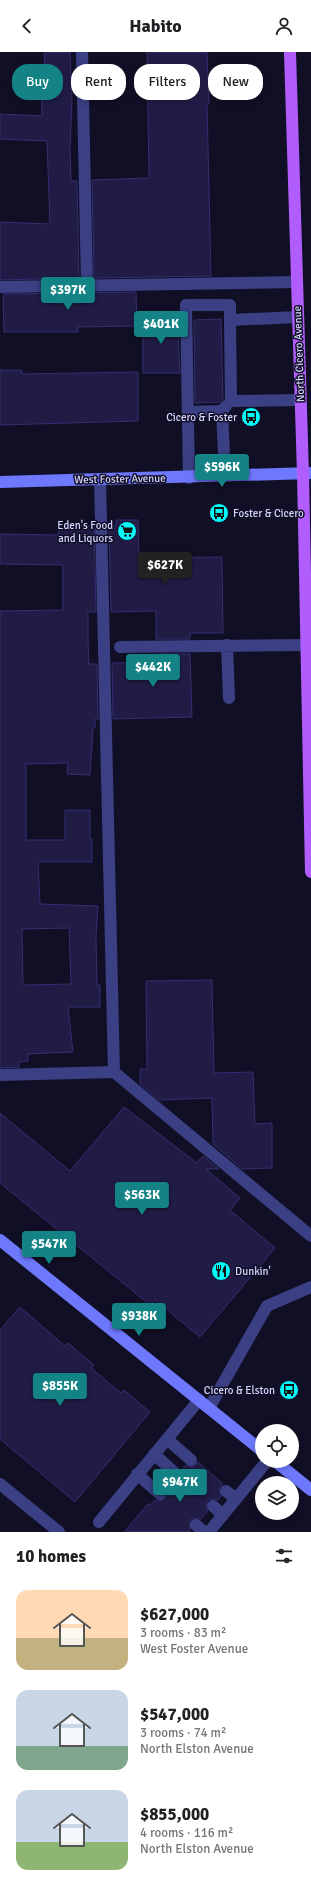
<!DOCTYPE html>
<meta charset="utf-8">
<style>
:root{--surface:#fff;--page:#f2f2f2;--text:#202124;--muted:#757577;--accent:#138385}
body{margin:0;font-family:Signika,sans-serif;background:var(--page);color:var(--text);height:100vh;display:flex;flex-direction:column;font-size:15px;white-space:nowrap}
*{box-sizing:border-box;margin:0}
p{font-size:13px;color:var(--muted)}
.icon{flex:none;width:22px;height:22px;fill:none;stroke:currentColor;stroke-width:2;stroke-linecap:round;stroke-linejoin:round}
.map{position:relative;height:1480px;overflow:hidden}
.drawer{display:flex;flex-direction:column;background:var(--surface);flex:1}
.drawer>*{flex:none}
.top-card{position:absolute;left:12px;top:12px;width:287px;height:36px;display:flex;gap:8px}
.tools{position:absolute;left:255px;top:1372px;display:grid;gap:8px}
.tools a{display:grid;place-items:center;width:44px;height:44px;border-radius:50%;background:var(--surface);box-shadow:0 2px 6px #0003;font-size:20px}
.price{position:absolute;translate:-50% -34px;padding:0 9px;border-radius:4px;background:var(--accent);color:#fff;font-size:13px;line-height:26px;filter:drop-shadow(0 1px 2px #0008)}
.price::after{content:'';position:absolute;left:50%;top:24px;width:12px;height:9px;margin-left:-6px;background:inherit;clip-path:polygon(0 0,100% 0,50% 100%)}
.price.current{background:#222;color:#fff}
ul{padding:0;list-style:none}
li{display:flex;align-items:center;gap:12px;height:100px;padding:0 16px}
li span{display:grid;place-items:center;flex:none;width:112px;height:80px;border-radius:12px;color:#555}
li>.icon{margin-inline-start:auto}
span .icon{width:48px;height:48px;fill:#fffc;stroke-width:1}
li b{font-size:17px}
h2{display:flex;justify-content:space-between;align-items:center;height:48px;padding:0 16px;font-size:17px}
.pill{padding:0 14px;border-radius:16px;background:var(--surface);box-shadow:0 2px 6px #0003;font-size:14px;line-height:36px}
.pill.current{background:var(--accent);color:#fff}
header{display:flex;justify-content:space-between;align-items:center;height:52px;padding:0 16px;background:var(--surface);font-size:18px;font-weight:800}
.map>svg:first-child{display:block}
</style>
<header><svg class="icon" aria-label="back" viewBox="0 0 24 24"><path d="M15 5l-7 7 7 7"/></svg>Habito<svg class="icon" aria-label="person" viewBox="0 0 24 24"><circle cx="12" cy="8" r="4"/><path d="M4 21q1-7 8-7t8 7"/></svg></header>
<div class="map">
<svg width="311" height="1480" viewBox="0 0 311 1480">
<rect width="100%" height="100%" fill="#110f25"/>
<path fill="#201c46" stroke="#352e72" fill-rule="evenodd" d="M44,0h26l2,47 -2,50 1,29 1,3h5l2,97 -79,2v-58l50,2 -3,-83 -47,-2v-25l42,2 -1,-40h4z
M147,0h60l2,52h-2l4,172 -117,2 -2,-98 57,-2z
M136,240l1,34 -59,1v5h-74l-1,-38z
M143,264h34l3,57h-37z
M221,267l2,80 -3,3 -25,1 -1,-83z
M0,318h22v4l116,-2v49l-138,4z
M116,468h22l1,38 83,-1 1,76h-33v6h-34v-28l-45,1 -2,-86h7z
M59,473l35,1 2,86h-8v29l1,23h8l1,55h-3v9h-2l-3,47 -23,-1 1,-11 -42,1v76h39v-30h25v29h2v23h-54l2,42 58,2 -2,31 1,48h3v22h-32l5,45 -45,2v7l-9,1v5l-19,1v-457l63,-1v-45l-63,-1v-30l58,1zM69,876l2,56 -48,1 -1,-56z
M156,602h34l2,63 -79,2 -1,-56 44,-1z
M212,928l2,93 39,-1 2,52 17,-1v45l-30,1 -29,-25 -1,-46 -53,2 -19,-16v-15h7l-1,-88z
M124,1055l73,56 6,-7 16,13h-13l34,29 -10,12 45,38 -75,89 -45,-37 -5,5 -150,-122v-70l70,58z
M20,1255l45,39 3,-3 26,22 -3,3 30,25 3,-3 26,22 -75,90 -75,-63v-109z
M198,1410l25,22 -4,5 2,8 -3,3 -7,-1 -4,2 -1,7 2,3 -7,8 -7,-1 -4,2v12h-66l24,-28 2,1 5,-5 4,1 6,-2 2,-4 -2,-6 7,-8 7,1 4,-2 1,-7 -2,-3 4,-5 7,2z"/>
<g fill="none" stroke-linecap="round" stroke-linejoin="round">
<path stroke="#3b3f84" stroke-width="12" d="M82,0l5,233
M0,235l297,-5
M298,265l-68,3 1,81 69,-1
M222,359l3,65
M188,360l34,-1 4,-5
M189,426l-3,-173h44v15
M100,428l14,592
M227,593l2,53
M120,595l186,-2
M0,1023l114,-3 197,164
M209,1356l58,-102 44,-19
M167,1387l24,21
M154,1402l23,21
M137,1422l23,20
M0,1432l59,48
M226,1439l10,8
M213,1454l10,9
M99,1470l100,-122
M196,1473l8,7
M209,1480l58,-71"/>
<path stroke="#6d78fd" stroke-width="12" d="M0,430l311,-9
M0,1188l262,211
M275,1409l36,29"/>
<path stroke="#b15dfd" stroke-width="12" d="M290,0l13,422 8,398"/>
</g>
<defs>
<g id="bus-disc" transform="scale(1)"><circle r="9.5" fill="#04fbfb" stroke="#110f25"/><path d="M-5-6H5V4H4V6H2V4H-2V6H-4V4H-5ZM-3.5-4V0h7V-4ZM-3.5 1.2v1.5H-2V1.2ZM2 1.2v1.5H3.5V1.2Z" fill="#111"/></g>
<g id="supermarket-disc" transform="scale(1)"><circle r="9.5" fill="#04fbfb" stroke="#110f25"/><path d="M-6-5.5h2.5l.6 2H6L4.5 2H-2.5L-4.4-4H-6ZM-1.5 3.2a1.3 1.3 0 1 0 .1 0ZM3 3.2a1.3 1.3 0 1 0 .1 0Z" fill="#111"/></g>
<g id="restaurant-disc" transform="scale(1)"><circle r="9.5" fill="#04fbfb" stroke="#110f25"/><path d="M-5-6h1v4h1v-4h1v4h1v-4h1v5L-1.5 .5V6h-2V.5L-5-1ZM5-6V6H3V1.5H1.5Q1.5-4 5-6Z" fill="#111"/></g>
</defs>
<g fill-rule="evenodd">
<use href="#bus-disc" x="251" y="365"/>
<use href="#bus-disc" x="219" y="461"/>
<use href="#supermarket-disc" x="127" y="479"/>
<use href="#restaurant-disc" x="221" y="1219"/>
<use href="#bus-disc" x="289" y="1338"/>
</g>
<g text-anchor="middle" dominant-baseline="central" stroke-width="3" stroke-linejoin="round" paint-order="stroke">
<g font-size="11" fill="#d5d4fe" stroke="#110f25">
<text transform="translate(299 302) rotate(-92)">North Cicero Avenue</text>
<text transform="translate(120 427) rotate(-1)">West Foster Avenue</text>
</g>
<g font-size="11" fill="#d5d4fe" stroke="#110f25" text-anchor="end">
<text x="237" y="365">Cicero &amp; Foster</text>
<text x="233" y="461" text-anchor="start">Foster &amp; Cicero</text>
<text x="113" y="473">Eden's Food<tspan x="113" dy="13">and Liquors</tspan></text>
<text x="235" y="1219" text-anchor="start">Dunkin'</text>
<text x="275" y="1338">Cicero &amp; Elston</text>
</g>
</g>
</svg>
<div class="tools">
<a><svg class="icon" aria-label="locate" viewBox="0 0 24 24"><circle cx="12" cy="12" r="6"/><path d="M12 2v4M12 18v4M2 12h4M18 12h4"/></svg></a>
<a><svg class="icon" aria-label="layers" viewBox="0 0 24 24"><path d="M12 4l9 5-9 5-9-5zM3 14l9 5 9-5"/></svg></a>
</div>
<b class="price" style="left:68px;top:259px">$397K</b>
<b class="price" style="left:161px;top:293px">$401K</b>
<b class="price" style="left:222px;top:436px">$596K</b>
<b class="price current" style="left:165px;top:534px">$627K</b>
<b class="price" style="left:153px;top:636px">$442K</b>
<b class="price" style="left:142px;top:1164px">$563K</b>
<b class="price" style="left:49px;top:1213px">$547K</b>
<b class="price" style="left:139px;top:1285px">$938K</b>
<b class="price" style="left:60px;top:1355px">$855K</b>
<b class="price" style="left:180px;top:1451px">$947K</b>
<div class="top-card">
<a class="pill current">Buy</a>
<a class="pill">Rent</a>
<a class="pill">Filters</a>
<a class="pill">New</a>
</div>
</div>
<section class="drawer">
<h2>10 homes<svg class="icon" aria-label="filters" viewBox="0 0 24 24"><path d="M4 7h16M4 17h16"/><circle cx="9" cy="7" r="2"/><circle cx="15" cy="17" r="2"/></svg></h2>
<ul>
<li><span style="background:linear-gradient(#ffd9b3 60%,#c2b280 0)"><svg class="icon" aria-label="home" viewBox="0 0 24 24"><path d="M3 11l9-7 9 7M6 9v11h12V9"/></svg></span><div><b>$627,000</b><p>3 rooms · 83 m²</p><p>West Foster Avenue</p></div></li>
<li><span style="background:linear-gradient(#c9d6e8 70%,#7fa58c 0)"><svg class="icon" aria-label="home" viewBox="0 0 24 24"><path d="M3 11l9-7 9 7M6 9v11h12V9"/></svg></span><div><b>$547,000</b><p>3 rooms · 74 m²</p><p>North Elston Avenue</p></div></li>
<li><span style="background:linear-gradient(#c9d6e8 65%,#8fb573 0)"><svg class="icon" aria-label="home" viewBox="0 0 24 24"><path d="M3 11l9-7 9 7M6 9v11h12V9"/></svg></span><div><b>$855,000</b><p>4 rooms · 116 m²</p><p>North Elston Avenue</p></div></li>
</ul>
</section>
